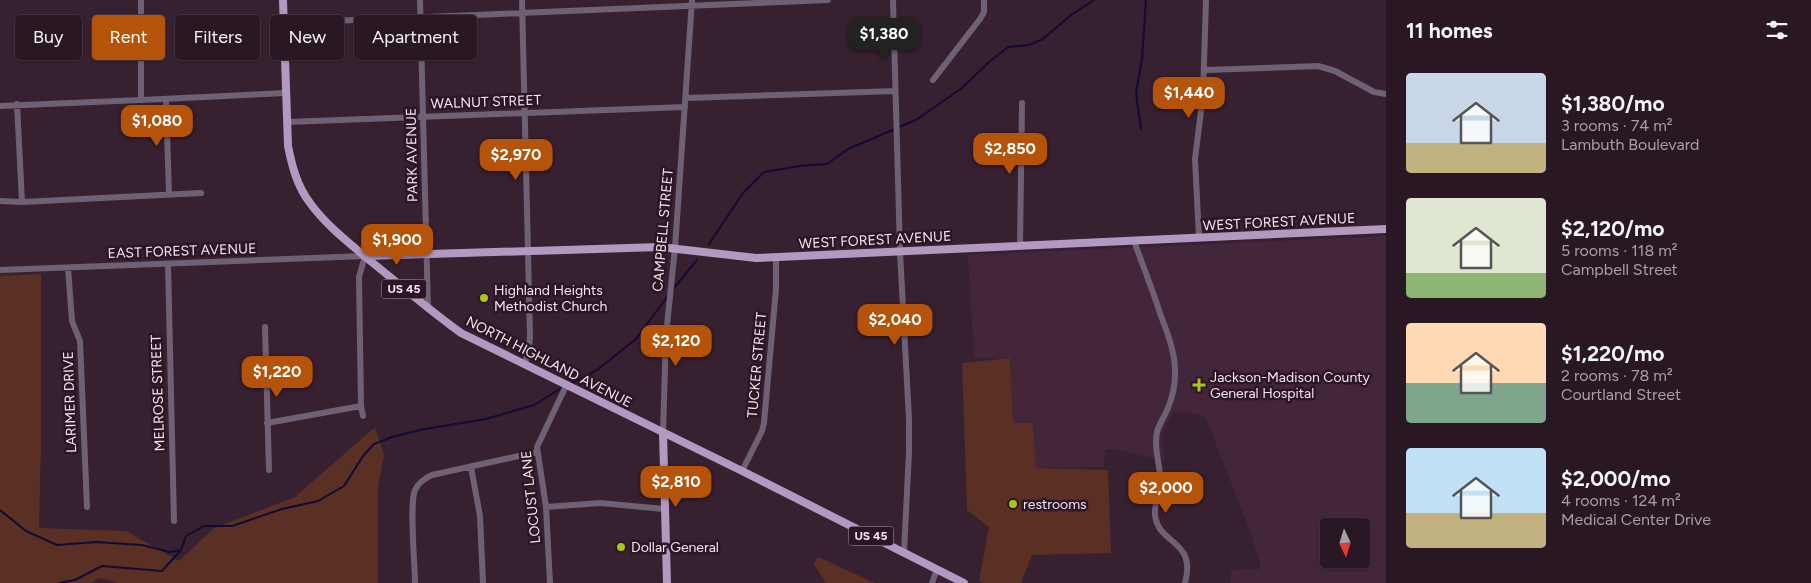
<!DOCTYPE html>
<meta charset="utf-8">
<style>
:root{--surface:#291823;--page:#352530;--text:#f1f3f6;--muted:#a5a0a6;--line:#453741;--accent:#b45309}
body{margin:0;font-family:Figtree,sans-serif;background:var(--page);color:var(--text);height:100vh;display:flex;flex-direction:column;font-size:19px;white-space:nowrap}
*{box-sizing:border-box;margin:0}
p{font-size:16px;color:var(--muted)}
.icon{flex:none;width:28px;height:28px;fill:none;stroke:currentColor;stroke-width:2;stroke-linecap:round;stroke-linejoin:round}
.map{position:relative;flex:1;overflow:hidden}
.side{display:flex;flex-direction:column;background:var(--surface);width:425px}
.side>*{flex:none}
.top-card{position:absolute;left:15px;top:15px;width:475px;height:45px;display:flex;gap:10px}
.needle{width:32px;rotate:176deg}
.tools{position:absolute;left:1320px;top:518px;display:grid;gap:10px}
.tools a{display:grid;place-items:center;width:50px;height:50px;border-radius:5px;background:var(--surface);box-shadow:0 1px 4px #0004,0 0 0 1px var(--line);font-size:25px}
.price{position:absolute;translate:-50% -42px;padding:0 11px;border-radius:10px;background:var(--accent);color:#fff;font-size:16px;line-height:32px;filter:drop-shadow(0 1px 2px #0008)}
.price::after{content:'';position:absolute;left:50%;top:30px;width:15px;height:11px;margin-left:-8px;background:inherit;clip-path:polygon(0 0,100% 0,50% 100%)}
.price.on{background:#222;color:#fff}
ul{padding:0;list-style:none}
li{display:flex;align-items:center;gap:15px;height:125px;padding:0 20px}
li span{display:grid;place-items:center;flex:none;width:140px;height:100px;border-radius:5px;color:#555}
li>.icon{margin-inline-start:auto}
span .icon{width:60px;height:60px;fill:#fffc;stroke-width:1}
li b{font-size:21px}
h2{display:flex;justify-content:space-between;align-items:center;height:60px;padding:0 20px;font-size:21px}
.chip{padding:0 18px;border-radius:5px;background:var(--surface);box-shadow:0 1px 4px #0004,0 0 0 1px var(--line);font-size:18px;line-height:45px}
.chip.on{background:var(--accent);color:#fff}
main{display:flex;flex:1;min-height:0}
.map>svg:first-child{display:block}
</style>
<main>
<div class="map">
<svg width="1386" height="583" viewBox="0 0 1386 583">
<rect width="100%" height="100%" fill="#37202f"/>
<path fill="#432639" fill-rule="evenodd" d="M1386,236v347h-155v-13l29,-1v-5l-10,-33 -45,-115 -27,-5 -6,2 -9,19v17l2,12 -51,-12h-9l-1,18 -68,1 -3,-44h-20l-3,-66h-36l-6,-103zM1329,526h32v33h-32z"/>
<path fill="#5b3024" d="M41,274v166l-2,88 87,3 53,30 35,-33 81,-31 80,-70 9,28 -6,32v96h-260l-18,-5 -10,5h-90v-307z
M1010,358l3,65h20l3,45 72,2 3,83 -79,2 -11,28h-38l-4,-2 10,-54 -22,-17 -5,-147z
M818,557l57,26h-49l-12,-19z"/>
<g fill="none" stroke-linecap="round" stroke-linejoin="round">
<path stroke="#130b34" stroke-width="2" d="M899,127l17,-7 46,-32 27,-26 19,-15 21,-2 14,-6 28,-24 23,-15
M1141,129l-5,-36 6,-34 4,-59
M709,244l34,-51 21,-21 36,-6 27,-2 21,-15 47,-20
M673,289l24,-29
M572,383l25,-13 39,-31 31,-42
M0,510l26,21 31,14 39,-3 46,3 28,7 11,-2 5,-14 18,-10h28l50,-17 36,-8 26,-15 19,-30 11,-12 21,-8 30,-7 61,-10 48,-14 26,-16
M59,583l16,-3 27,-14 60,5 19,-21"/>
<path stroke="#6e6175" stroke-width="6" d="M141,0v100
M420,0l8,309
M522,0l8,336 -1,15 -5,14
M893,0l7,252 9,167v33l-5,100
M284,23l544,-23
M1205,70l113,-4 17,5 39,21 12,2
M933,80l47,-61 4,-7v-12
M686,98l209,-7
M166,99l3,95
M17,104l5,98
M0,106l141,-6 145,-7
M287,122l398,-15
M0,201l22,1 179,-9
M1199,238l-4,-79 8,-64 3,-95
M1134,241c9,25 19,50 27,75 7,18 15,39 14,59 0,11 -3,23 -7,33 -3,8 -9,16 -11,24 -4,17 4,33 3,49 0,12 -6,22 -5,34 3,30 42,24 30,68
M1020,246l2,-143
M168,264l6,257
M68,268l4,53 8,20 7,166
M0,270l365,-14 -6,21 2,129 2,10
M265,327l4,143
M267,423l94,-17
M663,433l3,-98 9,-87 17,-248
M471,467l9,49 3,67
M742,471l20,-40 2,-8 12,-134v-32
M546,507l54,-4 64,6
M415,583c0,-19 -6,-79 0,-93 4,-8 10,-12 17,-15l105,-23
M550,583l-4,-76 -9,-60 29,-61
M932,583l5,-14"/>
<path stroke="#b399c2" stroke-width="8" d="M283,0l5,146c4,20 9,40 22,57 16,22 37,38 58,56 31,25 61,51 93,74l281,138 222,112
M365,256l295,-9 96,11 630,-29
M663,433l4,150"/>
</g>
<g fill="#abc614" stroke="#2c1625" stroke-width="2">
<circle cx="484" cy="298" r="5"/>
<path d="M1196.5 377.5h5v5h5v5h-5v5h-5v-5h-5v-5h5z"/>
<circle cx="1013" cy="504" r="5"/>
<circle cx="621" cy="547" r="5"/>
</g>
<g text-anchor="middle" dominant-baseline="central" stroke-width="5" stroke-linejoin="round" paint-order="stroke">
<g fill="#2c1625" stroke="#b9a7b2" stroke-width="1">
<rect x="381.5" y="279.5" width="45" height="19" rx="4"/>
<rect x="848.5" y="526.5" width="45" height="19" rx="4"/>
</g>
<g font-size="12" font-weight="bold" fill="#f5e5ee">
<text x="404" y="289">US 45</text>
<text x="871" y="536">US 45</text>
</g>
<g font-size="14" fill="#f5e5ee" stroke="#2c1625">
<text transform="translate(486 102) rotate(-2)">WALNUT STREET</text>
<text transform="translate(412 155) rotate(-91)">PARK AVENUE</text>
<text transform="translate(1279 222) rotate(-3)">WEST FOREST AVENUE</text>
<text transform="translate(663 230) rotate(-85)">CAMPBELL STREET</text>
<text transform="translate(875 240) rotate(-3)">WEST FOREST AVENUE</text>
<text transform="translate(182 251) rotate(-2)">EAST FOREST AVENUE</text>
<text transform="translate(549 362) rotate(27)">NORTH HIGHLAND AVENUE</text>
<text transform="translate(757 365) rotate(-85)">TUCKER STREET</text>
<text transform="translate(158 393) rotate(-92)">MELROSE STREET</text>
<text transform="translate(70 402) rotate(-92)">LARIMER DRIVE</text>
<text transform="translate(531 497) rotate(-96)">LOCUST LANE</text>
</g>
<g font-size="14" fill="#f5e5ee" stroke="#2c1625" text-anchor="start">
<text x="494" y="290">Highland Heights<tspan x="494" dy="16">Methodist Church</tspan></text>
<text x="1210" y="377">Jackson-Madison County<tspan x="1210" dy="16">General Hospital</tspan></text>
<text x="1023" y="504">restrooms</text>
<text x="631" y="547">Dollar General</text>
</g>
</g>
</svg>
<div class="tools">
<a><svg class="needle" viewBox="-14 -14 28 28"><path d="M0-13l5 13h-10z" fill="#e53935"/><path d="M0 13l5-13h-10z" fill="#a5a0a6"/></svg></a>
</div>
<b class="price on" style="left:884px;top:60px">$1,380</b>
<b class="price" style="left:1189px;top:119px">$1,440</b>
<b class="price" style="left:157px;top:147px">$1,080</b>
<b class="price" style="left:1010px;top:175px">$2,850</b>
<b class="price" style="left:516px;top:181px">$2,970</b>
<b class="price" style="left:397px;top:266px">$1,900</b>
<b class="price" style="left:895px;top:346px">$2,040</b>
<b class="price" style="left:676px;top:367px">$2,120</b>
<b class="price" style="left:277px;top:398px">$1,220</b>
<b class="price" style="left:676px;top:508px">$2,810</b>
<b class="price" style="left:1166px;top:514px">$2,000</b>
<div class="top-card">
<a class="chip">Buy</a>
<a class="chip on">Rent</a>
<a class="chip">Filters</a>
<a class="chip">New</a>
<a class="chip">Apartment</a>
</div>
</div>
<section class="side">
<h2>11 homes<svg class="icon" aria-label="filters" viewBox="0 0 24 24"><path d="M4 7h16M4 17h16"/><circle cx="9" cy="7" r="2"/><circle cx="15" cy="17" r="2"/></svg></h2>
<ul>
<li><span style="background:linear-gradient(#c9d6e8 70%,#c2b280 0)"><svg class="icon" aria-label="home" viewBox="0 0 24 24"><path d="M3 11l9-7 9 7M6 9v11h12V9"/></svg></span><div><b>$1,380/mo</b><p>3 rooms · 74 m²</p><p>Lambuth Boulevard</p></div></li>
<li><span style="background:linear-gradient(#dfe7d0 75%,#8fb573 0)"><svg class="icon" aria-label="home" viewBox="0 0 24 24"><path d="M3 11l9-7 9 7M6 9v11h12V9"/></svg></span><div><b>$2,120/mo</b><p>5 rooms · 118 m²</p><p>Campbell Street</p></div></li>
<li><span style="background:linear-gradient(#ffd9b3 60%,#7fa58c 0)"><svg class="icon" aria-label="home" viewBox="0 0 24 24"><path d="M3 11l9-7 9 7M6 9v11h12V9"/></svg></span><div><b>$1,220/mo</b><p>2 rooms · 78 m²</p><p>Courtland Street</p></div></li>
<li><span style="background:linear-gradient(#bfe0f5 65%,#c2b280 0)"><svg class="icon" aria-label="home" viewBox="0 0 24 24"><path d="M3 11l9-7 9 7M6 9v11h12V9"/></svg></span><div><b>$2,000/mo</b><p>4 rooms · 124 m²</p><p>Medical Center Drive</p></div></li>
</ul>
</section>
</main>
